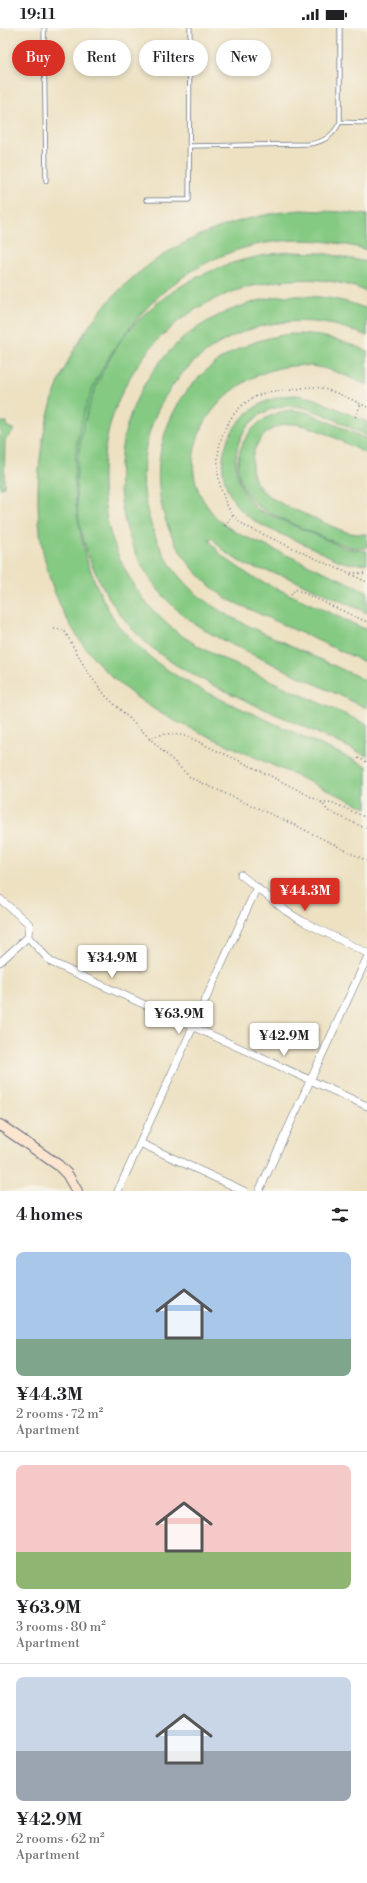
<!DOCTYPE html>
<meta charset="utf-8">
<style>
:root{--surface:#fff;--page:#f6f6f6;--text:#202124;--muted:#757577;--line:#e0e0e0;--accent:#d93025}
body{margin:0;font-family:"Libre Bodoni",serif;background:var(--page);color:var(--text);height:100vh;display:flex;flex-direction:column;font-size:15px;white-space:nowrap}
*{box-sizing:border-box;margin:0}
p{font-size:13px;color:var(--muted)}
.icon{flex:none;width:22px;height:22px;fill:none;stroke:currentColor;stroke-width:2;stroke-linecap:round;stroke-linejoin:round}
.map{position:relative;height:1163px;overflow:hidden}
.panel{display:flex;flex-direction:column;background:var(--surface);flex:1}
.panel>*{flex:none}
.hud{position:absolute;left:12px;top:12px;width:343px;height:36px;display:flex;gap:8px}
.price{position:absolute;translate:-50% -34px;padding:0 9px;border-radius:4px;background:#fff;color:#222;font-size:13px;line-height:26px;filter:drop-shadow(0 1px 2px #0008)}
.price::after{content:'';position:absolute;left:50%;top:24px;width:12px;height:9px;margin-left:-6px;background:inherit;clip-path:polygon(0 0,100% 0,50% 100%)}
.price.active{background:var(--accent);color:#fff}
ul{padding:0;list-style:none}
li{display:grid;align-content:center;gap:8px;height:212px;padding:0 16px}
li+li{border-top:1px solid var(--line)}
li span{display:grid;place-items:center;height:124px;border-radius:8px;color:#555}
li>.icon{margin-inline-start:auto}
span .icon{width:72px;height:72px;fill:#fffc;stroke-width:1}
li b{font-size:17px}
h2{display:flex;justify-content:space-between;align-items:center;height:48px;padding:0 16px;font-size:17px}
.tag{padding:0 14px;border-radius:18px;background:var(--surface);box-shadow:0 2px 6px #0003;font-size:14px;line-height:36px}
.tag.active{background:var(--accent);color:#fff}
.status{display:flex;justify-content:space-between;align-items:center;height:28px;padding:0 20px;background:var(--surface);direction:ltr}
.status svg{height:11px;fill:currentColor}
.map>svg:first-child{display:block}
</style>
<div class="status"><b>19:11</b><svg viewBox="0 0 49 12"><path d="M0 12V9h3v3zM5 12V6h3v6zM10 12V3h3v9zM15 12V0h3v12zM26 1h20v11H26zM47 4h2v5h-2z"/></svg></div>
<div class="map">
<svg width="367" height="1163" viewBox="0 0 367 1163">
<rect width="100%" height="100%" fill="#f7f3e8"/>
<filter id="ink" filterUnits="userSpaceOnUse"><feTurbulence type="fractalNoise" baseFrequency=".025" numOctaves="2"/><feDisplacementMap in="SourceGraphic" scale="8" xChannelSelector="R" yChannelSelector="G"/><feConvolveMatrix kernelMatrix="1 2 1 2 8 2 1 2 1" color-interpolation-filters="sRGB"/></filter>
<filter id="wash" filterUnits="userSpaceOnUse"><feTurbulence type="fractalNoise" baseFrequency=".012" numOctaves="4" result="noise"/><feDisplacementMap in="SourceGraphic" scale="16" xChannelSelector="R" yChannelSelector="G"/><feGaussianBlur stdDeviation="0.9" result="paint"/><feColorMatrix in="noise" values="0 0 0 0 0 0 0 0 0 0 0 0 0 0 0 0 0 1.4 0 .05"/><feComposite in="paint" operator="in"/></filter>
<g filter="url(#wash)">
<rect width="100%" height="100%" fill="#ede1c2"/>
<path fill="#85ca83" stroke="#507c70" d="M301,182l41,2 25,3v35c-218,-64 -367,198 -249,375 38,47 86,67 140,91 36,17 73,33 109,50v42l-192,-87c-92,-48 -139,-127 -137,-231 3,-155 109,-267 263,-280z
M289,224l33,1 45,9v30c-30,-14 -67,-15 -99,-9 -153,24 -217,208 -117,325 31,36 73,51 114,70 34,16 68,31 102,46v32c-38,-18 -76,-35 -114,-52 -41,-20 -83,-36 -116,-70 -93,-98 -81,-257 28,-337 37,-27 79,-41 124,-45z
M281,268c30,-1 58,1 86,13v27c-113,-51 -240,38 -222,163 5,31 18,60 39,83 26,28 59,41 93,57 30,14 60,28 90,42v27c-34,-16 -69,-32 -103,-48 -33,-16 -66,-29 -92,-55 -75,-74 -69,-202 14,-269 28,-22 60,-34 95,-40z
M290,306c30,0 50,5 77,17v34c-25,-11 -47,-22 -75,-19 -71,7 -133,89 -77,150 15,17 39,24 58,33 31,14 63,28 94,42v22l-82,-37 -40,-11 -20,-13 -13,-14 -3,2 13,16 30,21 115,53v33l-138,-63c-119,-78 -80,-248 61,-266z
M296,367l17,3 54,24v14c-21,-10 -53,-30 -76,-30 -56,1 -73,67 -34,103l88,39 22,3v12c-9,1 -18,1 -27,-2 -12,-5 -24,-12 -36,-17 -21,-10 -50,-18 -66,-37 -38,-48 0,-111 58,-112z
M291,382l16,2 60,27v15c-19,-9 -56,-31 -76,-30 -33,0 -52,41 -29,66 15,15 38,21 56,30 16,7 31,16 49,14v14c-7,0 -14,0 -21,-2 -14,-4 -86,-35 -93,-44 -33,-36 -8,-87 38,-92z
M0,394h7v5l8,3 -10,10 -1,47 -4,1z"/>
</g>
<g filter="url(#ink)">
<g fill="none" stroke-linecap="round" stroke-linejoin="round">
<g stroke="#646d81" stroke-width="5">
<path id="lane" d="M44,0l2,153
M340,94l27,1
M190,118l119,-2c15,-2 24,-8 31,-22v-94
M146,172h43l1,-172"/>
</g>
<g stroke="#646d81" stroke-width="8">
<path id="street" d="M241,847l45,36 16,10 65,32
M0,871l29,25 -1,13 -28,25
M28,909l23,25 316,144
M140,1115l104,48
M118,1163l139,-304
M259,1163l108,-233"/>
</g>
<g stroke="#646d81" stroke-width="12">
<path id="secondary" d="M0,1097l58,40 9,9 10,17"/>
</g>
<path stroke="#646d81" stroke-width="1.5" stroke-dasharray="1 3" stroke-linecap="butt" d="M367,379c-14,-7 -42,-21 -57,-20 -6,0 -12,2 -18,3 -12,1 -22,0 -33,5 -40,17 -50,68 -34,105 2,5 5,12 9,16 3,4 8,7 11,10l122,56
M355,389l6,-13
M225,498l8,-11
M351,545h16
M291,567l4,-6 72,33
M54,601l10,1 24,43 18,23 85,82 106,48 70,35
M149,711c9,-5 20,-6 30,-4 11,1 23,9 34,14 37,16 72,34 108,53l7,9 39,18
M358,730l9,4
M321,774h10l36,16"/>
<use href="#lane" stroke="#fff" stroke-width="3.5"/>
<use href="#street" stroke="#fff" stroke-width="7"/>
<use href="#secondary" stroke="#fce5cf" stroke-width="10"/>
</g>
</g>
</svg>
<b class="price active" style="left:305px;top:884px">¥44.3M</b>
<b class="price" style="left:112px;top:951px">¥34.9M</b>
<b class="price" style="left:179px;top:1007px">¥63.9M</b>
<b class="price" style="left:284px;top:1029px">¥42.9M</b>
<div class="hud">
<a class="tag active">Buy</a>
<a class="tag">Rent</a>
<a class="tag">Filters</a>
<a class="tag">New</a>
</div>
</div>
<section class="panel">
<h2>4 homes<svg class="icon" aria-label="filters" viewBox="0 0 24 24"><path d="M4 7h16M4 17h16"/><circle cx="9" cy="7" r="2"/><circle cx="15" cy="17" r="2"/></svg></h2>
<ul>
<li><span style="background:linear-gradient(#a9c7e8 70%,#7fa58c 0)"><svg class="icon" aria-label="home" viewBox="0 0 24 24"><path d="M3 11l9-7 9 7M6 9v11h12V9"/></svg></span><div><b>¥44.3M</b><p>2 rooms · 72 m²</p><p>Apartment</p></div></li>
<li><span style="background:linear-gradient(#f6c9c9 70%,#8fb573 0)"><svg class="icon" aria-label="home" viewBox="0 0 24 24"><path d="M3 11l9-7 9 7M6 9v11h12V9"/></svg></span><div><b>¥63.9M</b><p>3 rooms · 80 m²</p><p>Apartment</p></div></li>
<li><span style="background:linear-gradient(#c9d6e8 60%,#9aa5b1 0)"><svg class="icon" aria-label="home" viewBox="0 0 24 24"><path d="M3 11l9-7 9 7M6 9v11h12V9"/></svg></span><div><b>¥42.9M</b><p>2 rooms · 62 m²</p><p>Apartment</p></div></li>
</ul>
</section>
